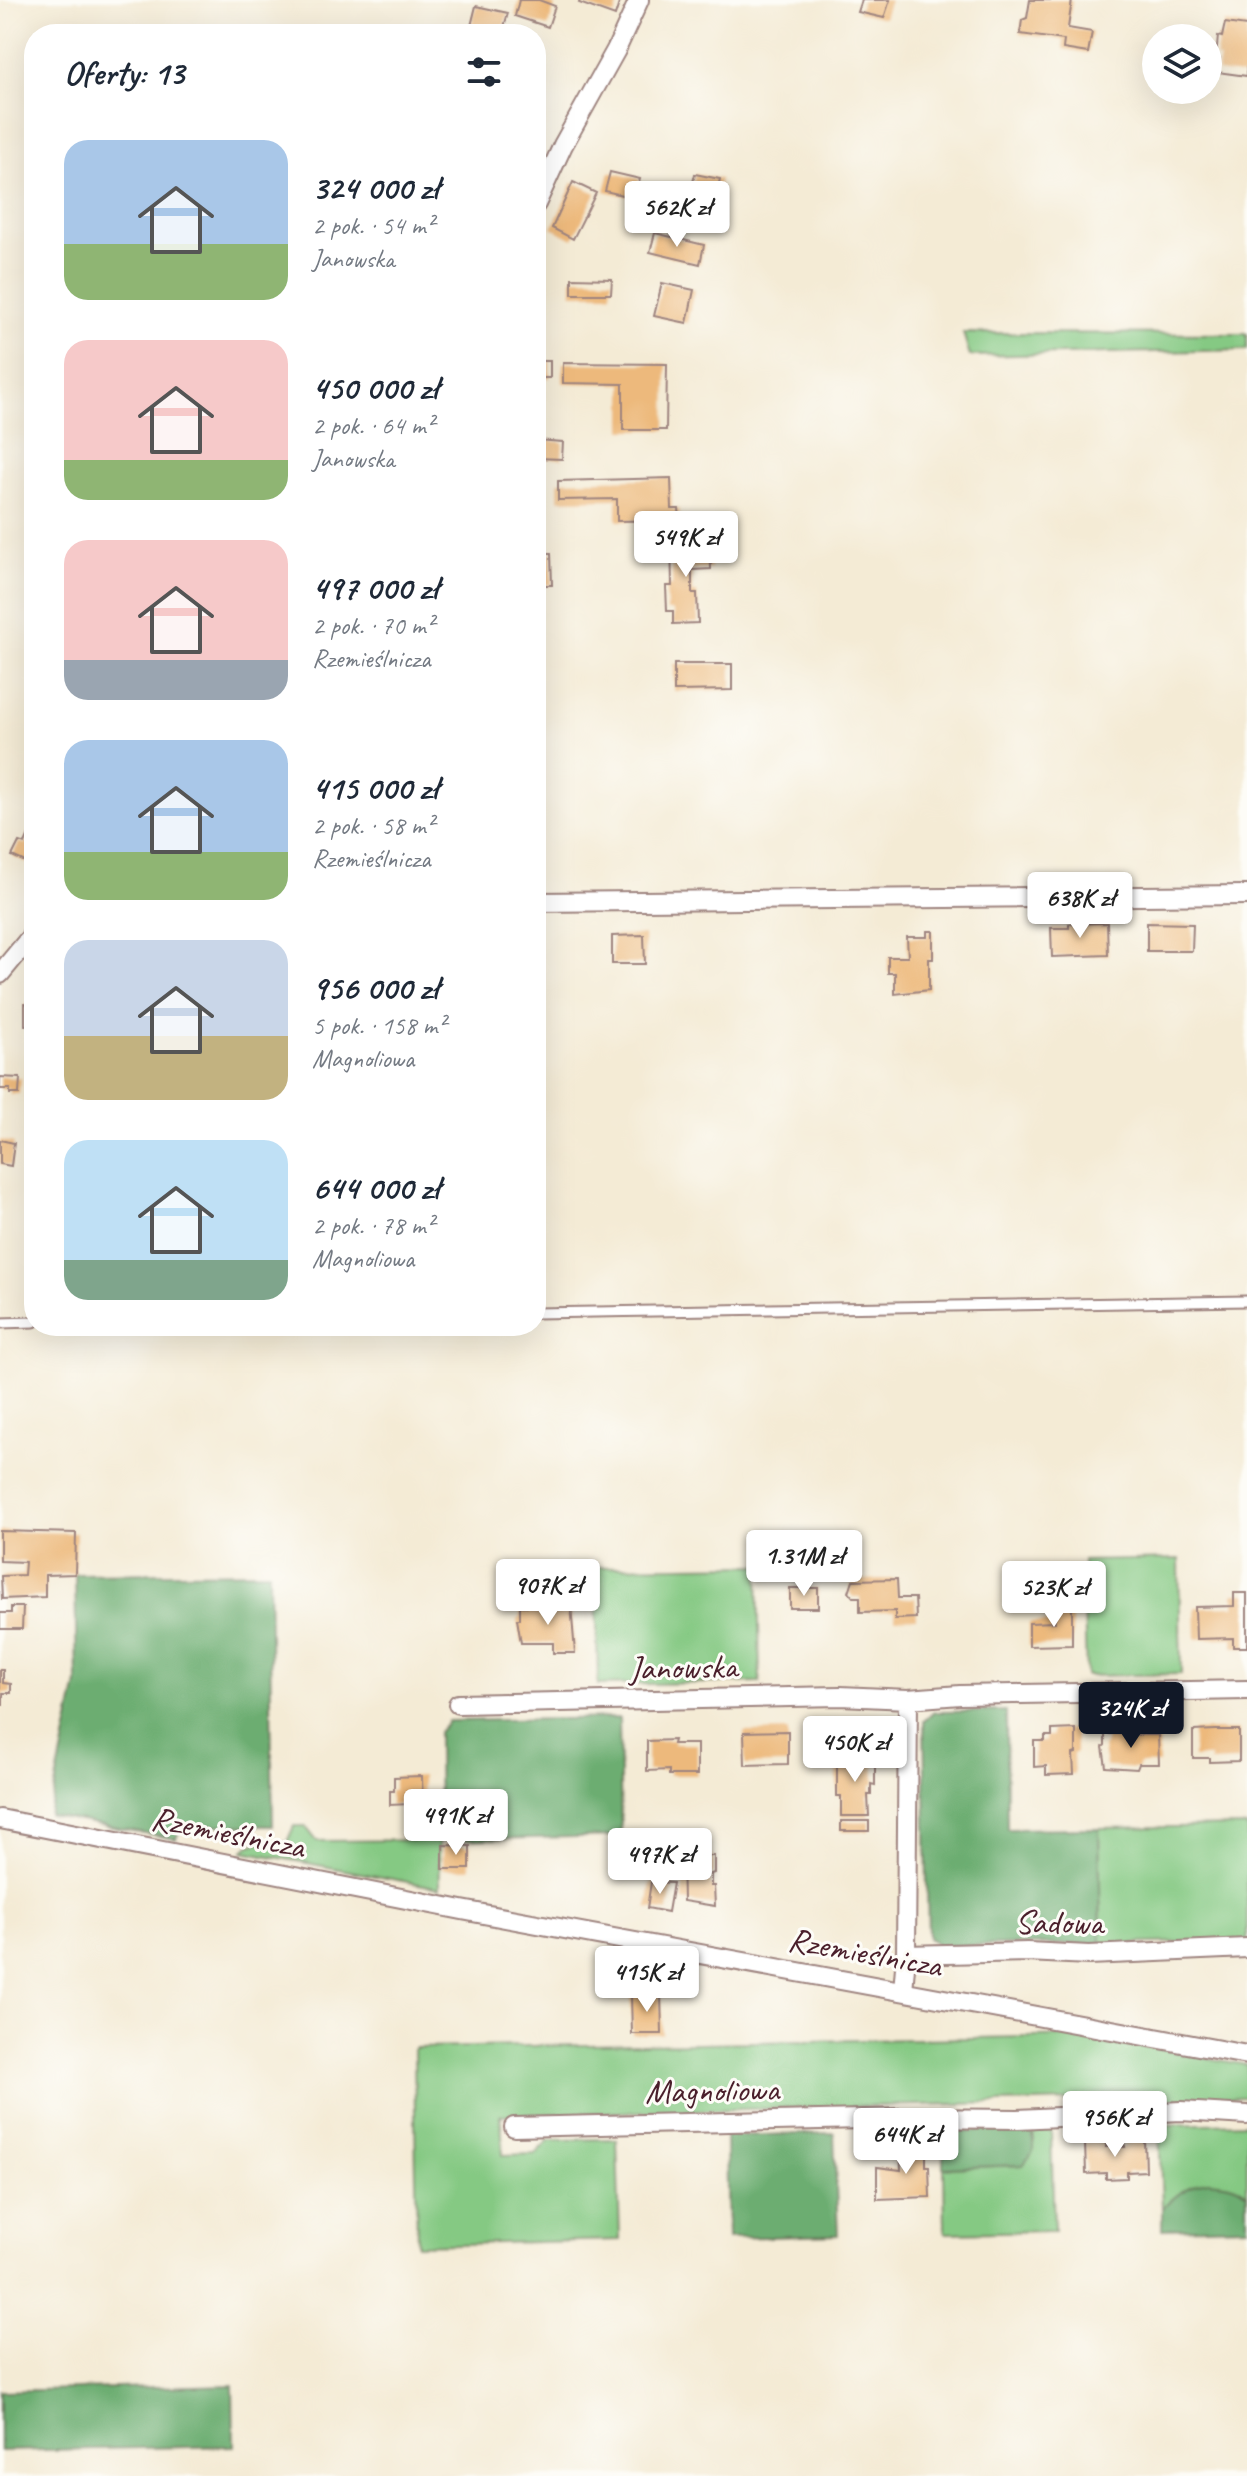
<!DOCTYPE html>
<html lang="pl">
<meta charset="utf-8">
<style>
:root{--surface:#fff;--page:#f6f6f7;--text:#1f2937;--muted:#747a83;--accent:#111827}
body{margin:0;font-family:Caveat,sans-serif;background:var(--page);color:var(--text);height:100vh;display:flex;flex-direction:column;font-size:30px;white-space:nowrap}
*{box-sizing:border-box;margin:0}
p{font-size:26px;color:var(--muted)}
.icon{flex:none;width:44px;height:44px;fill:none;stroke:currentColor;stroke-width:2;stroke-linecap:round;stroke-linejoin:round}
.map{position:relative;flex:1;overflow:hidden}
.details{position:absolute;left:24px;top:24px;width:522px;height:1312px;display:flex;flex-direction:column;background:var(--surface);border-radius:32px;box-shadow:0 8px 32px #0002}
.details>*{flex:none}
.controls{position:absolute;left:1142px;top:24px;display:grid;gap:16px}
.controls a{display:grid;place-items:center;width:80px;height:80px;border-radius:50%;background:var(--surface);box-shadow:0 8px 32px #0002;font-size:40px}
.price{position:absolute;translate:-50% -68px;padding:0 18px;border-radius:8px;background:#fff;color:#222;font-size:26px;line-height:52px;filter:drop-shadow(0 2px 4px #0008)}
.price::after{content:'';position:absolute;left:50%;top:48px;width:24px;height:18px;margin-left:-12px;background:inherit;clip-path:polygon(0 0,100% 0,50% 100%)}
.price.on{background:var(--accent);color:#fff}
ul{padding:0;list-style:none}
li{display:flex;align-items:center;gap:24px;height:200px;padding:0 40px}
li span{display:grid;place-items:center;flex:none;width:224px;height:160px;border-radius:24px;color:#555}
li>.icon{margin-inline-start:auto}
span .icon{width:96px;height:96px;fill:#fffc;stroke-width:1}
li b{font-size:34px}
h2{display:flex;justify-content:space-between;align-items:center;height:96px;padding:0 40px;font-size:34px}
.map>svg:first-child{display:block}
</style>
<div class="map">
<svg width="1247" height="2476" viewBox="0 0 1247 2476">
<rect width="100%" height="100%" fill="#fdfcf7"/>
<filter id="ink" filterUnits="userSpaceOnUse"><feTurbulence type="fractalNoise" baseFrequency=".0125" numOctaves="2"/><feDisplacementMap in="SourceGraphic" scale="16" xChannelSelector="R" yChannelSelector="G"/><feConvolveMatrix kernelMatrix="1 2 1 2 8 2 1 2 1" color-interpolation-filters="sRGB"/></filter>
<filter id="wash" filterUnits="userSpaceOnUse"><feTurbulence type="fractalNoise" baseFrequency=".006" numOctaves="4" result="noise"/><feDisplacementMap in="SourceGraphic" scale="32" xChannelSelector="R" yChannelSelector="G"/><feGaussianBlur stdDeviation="1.8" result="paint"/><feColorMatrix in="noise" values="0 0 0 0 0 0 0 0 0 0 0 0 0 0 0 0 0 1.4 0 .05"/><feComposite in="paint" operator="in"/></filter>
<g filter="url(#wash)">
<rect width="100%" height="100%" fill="#f4ebd5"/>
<path fill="#85c983" stroke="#687457" stroke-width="2" d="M963,333l284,1v16l-277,6z
M1179,1559l2,115 -95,2 -3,-115z
M758,1565l2,117 -162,3 -2,-118z
M294,1826h11l12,15 122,-1 1,48 -197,-37c9,-13 30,-9 44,-9z
M1247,1826v115l-146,3 -2,-116z
M1089,2036l158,29v32l-746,18 2,40 32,-1 14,-14 68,-1 3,101 -203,5 -3,-197z
M1247,2123v71c-7,-7 -14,-9 -23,-10 -31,-5 -39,5 -62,24l-3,-83z
M1051,2128l3,103 -109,2 -1,-65 79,-3 11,-23 -1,-13z"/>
<path fill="#6cad71" stroke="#5b664e" stroke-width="2" d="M269,1572l4,254 -92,-1 -5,14 -127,-24 28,-132 -2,-109z
M1006,1711l1,118 92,-1 2,116 -163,2 -10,-8 -4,-217 10,-9z
M619,1718l2,118 -182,4 -1,-108 10,-11z
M1033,2129v23l-10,13 -79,3v-37z
M834,2133l4,102 -110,3 -2,-102z
M1207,2181c14,1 30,2 40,13v33l-85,2v-21c14,-12 26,-24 45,-27z
M233,2385l1,61 -234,5v-60z"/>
<g id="blocks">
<path fill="#edb97c" d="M519,0h20l16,6 -7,21 -33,-11z
M580,0h40l-5,16 -36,-13z
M862,0h28l-6,18 -26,-6z
M1030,0h42l-4,28 24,4 -4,21 -25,-4 1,-9 -44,-6 2,-14 5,-2z
M476,6l32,7 -6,21h-33z
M1225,23l22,3v50l-30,-4 3,-14h-5l2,-11 1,-11 4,1z
M610,172l30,7 -5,19 -30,-7z
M695,174l25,5 -11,47 -25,-6z
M573,182l23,11 -23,46 -21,-11z
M655,233l49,12 -4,19 -50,-12z
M572,278l40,1 -1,15h-39z
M662,283l32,7 -7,33 -33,-7z
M536,361h14v17h-14z
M563,363l104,1 -1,66h-43v-46l-60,-1z
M536,440l27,2 -1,17 -26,-1z
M671,478l1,31h7l1,9 -8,2 -55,1v-22l-59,1v-19z
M710,540l1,29 -19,1v23h5l1,30 -25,1v-13h-6l-1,-25h6l-1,-45z
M536,553h15l1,32h-16z
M674,664h58v26l-58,1z
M34,824v42l-22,-10 7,-14 6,2z
M1107,923l1,32 -56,2 -1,-29h18v-4z
M1147,923l46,1 -1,27h-45z
M927,931h6v28h-4v31l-34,4v-21h-7v-16h20l-1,-20h20z
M644,935l1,29h-33v-28z
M25,1004h9v21h-9z
M0,1077l20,1 -1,16h-9v-5h-10z
M31,1086h3v66h-6z
M0,1140l14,3 -3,23 -11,-2z
M0,1531l76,2 -1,41 -30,1v22l-43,2 -1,-23 23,-1 1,-13 -25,-1z
M583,1578h11v18h-11z
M897,1579l1,19h17l1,20 -21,1v-8l-35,1v-15h-7l-4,-5 4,-12z
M790,1588h28v20h-28z
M1234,1593h13v54h-14v-9l-37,1 -1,-32 39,-1z
M1072,1604v41l-43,1v-23l26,-1 -1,-17z
M571,1605l4,48h-22v-10h-32l-4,-24h3v-13z
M11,1607h12l-1,22h-22v-16h11z
M0,1670h3v13l8,1v9h-8v12h-3z
M1076,1729v24l-3,1 1,20 -28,1v-9l-12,1v-26h11v-5h7v-6z
M1134,1729v4l4,2h20l1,29h-20l-2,5 -31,-2 -3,-20 2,-2v-11h14v-4z
M1216,1730h23v31l-29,1v-4h-17v-27z
M788,1731v33l-43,1 -1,-33z
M674,1740l-1,4h24v31h-28v-5l-22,1v-30z
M837,1755h34v4h4v26l-4,-1v11h-3l1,21h-28v-20h-4z
M422,1776l1,32h-14v-4l-19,1v-14h4v-14z
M841,1821h28v10h-28z
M443,1845l27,1v23h-27z
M692,1852h12v4h10v17l-3,1v12h3l1,20 -32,-5 -1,-45h10z
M651,1882l22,1 -5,29 -21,-4z
M661,1993l1,41h-30l-1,-40z
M1145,2140l1,31 -19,1v6l-21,1v-6l-20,1 -1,-32 21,-1v6h19l-1,-6z
M926,2144v22h3l1,31 -53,2v-32l24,3 -1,-25z"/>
</g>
</g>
<g filter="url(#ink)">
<use href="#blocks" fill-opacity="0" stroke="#9f8580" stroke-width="2"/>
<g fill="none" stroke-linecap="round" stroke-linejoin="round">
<g stroke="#9f8580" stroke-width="13">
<path id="lane" d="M536,1313l711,-12
M0,1323l34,-1"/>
</g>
<g stroke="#9f8580" stroke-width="22">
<path id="street" d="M536,204l27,-59 53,-95 23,-50
M536,902l711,-7
M0,974l34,-41
M458,1704l382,-8 68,3 52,-4 287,-5
M0,1819l462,91 785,145
M906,1955l121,-3 62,3 158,-7
M903,1991l3,-36 2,-256
M514,2127l394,-9 110,1 163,-8 66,4"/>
</g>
<use href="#lane" stroke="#fff" stroke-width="9"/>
<use href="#street" stroke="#fff" stroke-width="18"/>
</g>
</g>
<g text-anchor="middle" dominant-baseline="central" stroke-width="6" stroke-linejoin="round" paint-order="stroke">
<g font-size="34" fill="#4a1f2b" stroke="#fdfcf7">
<text transform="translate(683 1667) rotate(-1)">Janowska</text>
<text transform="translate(228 1832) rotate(11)">Rzemieślnicza</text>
<text transform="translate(1059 1922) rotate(1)">Sadowa</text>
<text transform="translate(865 1952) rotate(10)">Rzemieślnicza</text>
<text transform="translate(712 2090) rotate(-1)">Magnoliowa</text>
</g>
</g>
</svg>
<div class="controls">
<a><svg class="icon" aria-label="layers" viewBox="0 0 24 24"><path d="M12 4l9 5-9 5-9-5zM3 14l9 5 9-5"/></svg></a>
</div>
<b class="price" style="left:677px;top:249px">562K zł</b>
<b class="price" style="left:686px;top:579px">549K zł</b>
<b class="price" style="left:1080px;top:940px">638K zł</b>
<b class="price" style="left:804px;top:1598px">1.31M zł</b>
<b class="price" style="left:548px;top:1627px">907K zł</b>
<b class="price" style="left:1054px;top:1629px">523K zł</b>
<b class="price on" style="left:1131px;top:1750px">324K zł</b>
<b class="price" style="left:855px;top:1784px">450K zł</b>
<b class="price" style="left:456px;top:1857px">491K zł</b>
<b class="price" style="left:660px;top:1896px">497K zł</b>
<b class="price" style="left:647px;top:2014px">415K zł</b>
<b class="price" style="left:1115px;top:2159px">956K zł</b>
<b class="price" style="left:906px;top:2176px">644K zł</b>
<section class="details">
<h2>Oferty: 13<svg class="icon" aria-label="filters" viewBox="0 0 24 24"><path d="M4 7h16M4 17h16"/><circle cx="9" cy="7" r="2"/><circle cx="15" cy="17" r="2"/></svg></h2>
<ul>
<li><span style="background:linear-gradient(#a9c7e8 65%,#8fb573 0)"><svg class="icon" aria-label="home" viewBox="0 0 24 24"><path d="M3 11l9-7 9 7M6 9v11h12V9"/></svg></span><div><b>324 000 zł</b><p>2 pok. · 54 m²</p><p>Janowska</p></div></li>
<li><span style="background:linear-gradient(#f6c9c9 75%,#8fb573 0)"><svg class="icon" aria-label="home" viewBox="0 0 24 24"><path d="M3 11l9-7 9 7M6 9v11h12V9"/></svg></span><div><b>450 000 zł</b><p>2 pok. · 64 m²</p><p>Janowska</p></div></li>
<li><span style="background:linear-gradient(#f6c9c9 75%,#9aa5b1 0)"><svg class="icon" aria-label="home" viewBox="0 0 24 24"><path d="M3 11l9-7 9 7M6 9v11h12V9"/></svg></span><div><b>497 000 zł</b><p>2 pok. · 70 m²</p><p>Rzemieślnicza</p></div></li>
<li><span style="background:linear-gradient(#a9c7e8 70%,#8fb573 0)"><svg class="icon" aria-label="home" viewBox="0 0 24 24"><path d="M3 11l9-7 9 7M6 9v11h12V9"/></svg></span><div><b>415 000 zł</b><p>2 pok. · 58 m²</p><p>Rzemieślnicza</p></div></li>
<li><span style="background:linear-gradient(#c9d6e8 60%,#c2b280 0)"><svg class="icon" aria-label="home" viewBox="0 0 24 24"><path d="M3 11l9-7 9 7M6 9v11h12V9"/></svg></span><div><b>956 000 zł</b><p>5 pok. · 158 m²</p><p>Magnoliowa</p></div></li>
<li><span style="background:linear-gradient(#bfe0f5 75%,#7fa58c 0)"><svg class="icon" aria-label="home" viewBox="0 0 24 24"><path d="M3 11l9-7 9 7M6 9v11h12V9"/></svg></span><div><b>644 000 zł</b><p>2 pok. · 78 m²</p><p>Magnoliowa</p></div></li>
</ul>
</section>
</div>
